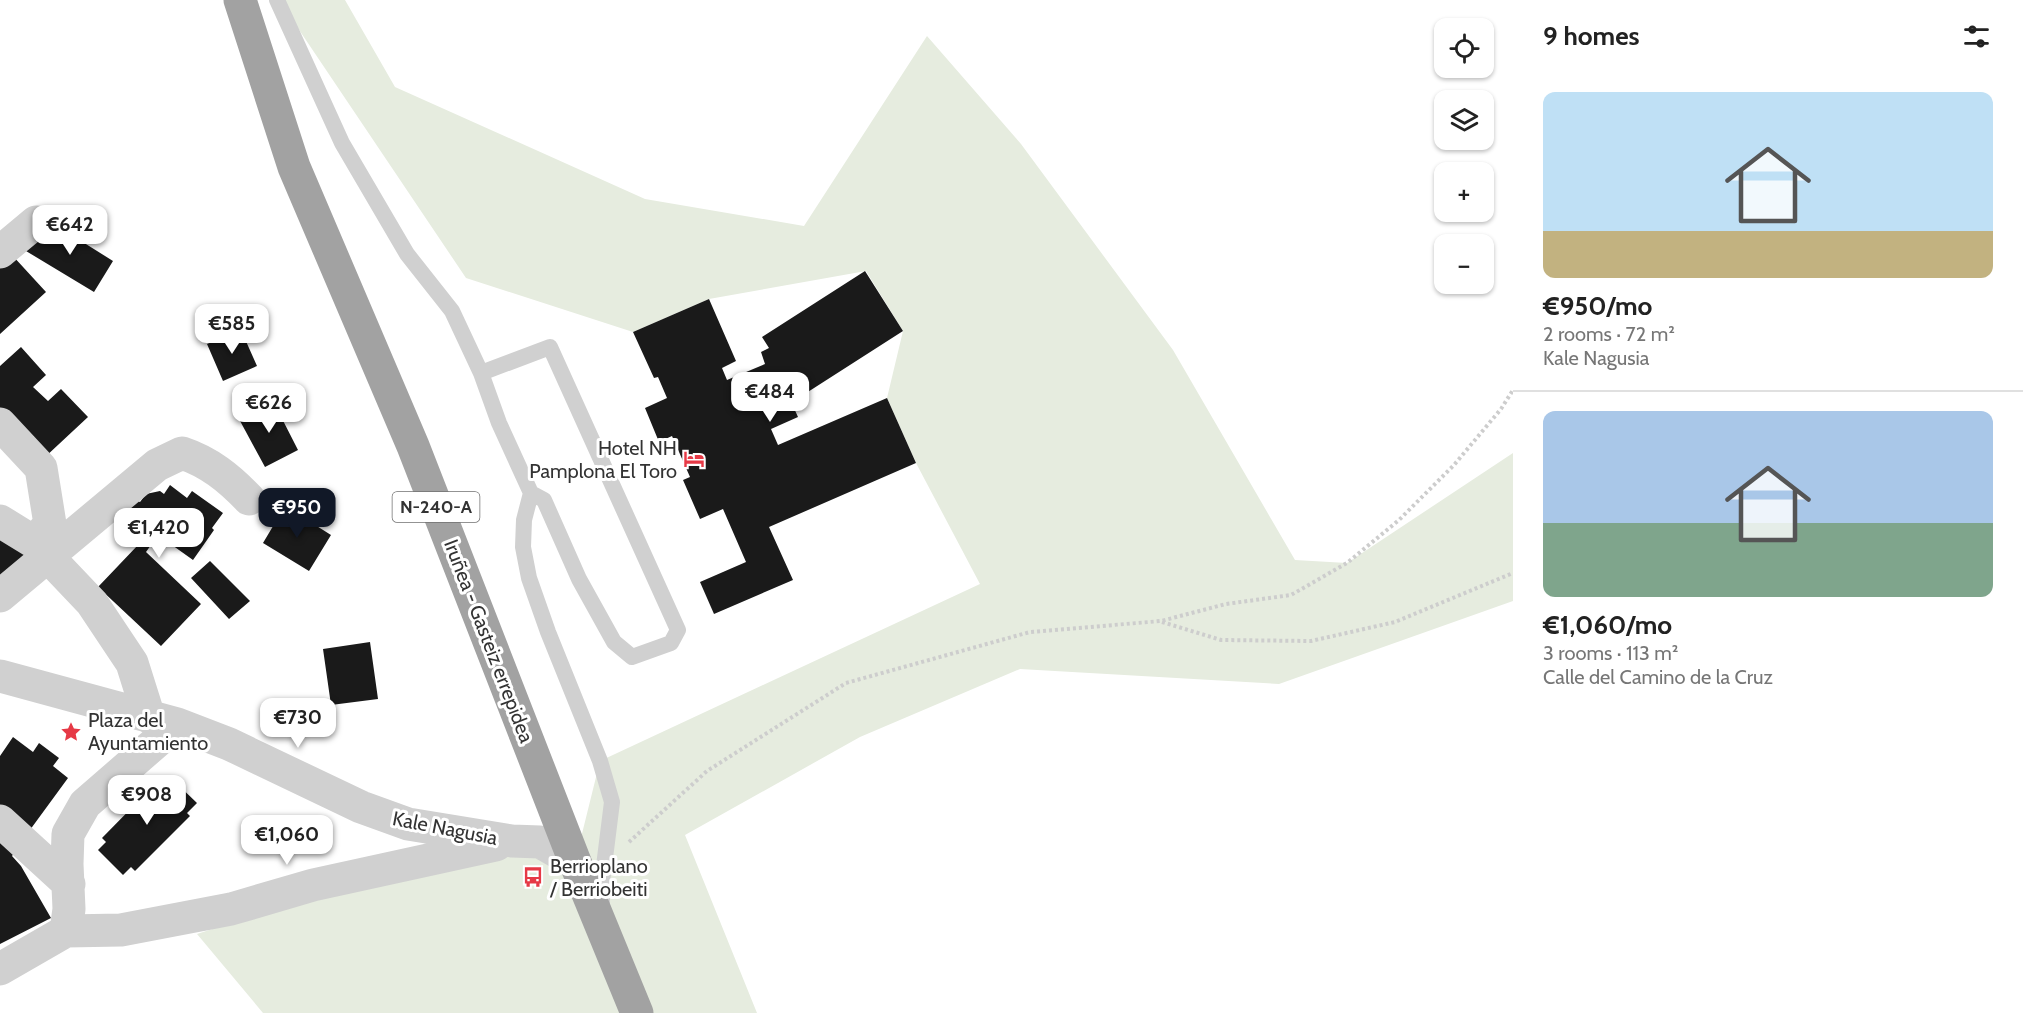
<!DOCTYPE html>
<meta charset="utf-8">
<style>
:root{--surface:#fff;--page:#f2f2f2;--text:#222;--muted:#767676;--line:#e0e0e0;--accent:#111827}
body{margin:0;font-family:Cabin,sans-serif;background:var(--page);color:var(--text);height:100vh;display:flex;flex-direction:column;font-size:22px;white-space:nowrap}
*{box-sizing:border-box;margin:0}
p{font-size:20px;color:var(--muted)}
.icon{flex:none;width:33px;height:33px;fill:none;stroke:currentColor;stroke-width:2;stroke-linecap:round;stroke-linejoin:round}
.map{position:relative;flex:1;overflow:hidden}
.drawer{display:flex;flex-direction:column;background:var(--surface);width:510px}
.drawer>*{flex:none}
.tools{position:absolute;left:1434px;top:18px;display:grid;gap:12px}
.tools a{display:grid;place-items:center;width:60px;height:60px;border-radius:12px;background:var(--surface);box-shadow:0 2px 4px #0004;font-size:30px}
.price{position:absolute;translate:-50% -51px;padding:0 14px;border-radius:12px;background:#fff;color:#222;font-size:20px;line-height:39px;filter:drop-shadow(0 2px 3px #0008)}
.price::after{content:'';position:absolute;left:50%;top:36px;width:18px;height:14px;margin-left:-9px;background:inherit;clip-path:polygon(0 0,100% 0,50% 100%)}
.price.active{background:var(--accent);color:#fff}
ul{padding:0;list-style:none}
li{display:grid;align-content:center;gap:12px;height:318px;padding:0 30px}
li+li{border-top:2px solid var(--line)}
li span{display:grid;place-items:center;height:186px;border-radius:12px;color:#555}
li>.icon{margin-inline-start:auto}
span .icon{width:108px;height:108px;fill:#fffc;stroke-width:1}
li b{font-size:26px}
h2{display:flex;justify-content:space-between;align-items:center;height:72px;padding:0 30px;font-size:26px}
main{display:flex;flex:1;min-height:0}
.map>svg:first-child{display:block}
</style>
<main>
<div class="map">
<svg width="1513" height="1013" viewBox="0 0 1513 1013">
<rect width="100%" height="100%" fill="#fff"/>
<path fill="#e6ecdf" d="M279,0h66l50,87 250,112 159,27 123,-190 94,108 152,206 122,210 52,3 166,-110v148l-234,83 -259,-15 -160,68 -175,98 72,178h-494l-66,-79 214,-70 101,-23 63,21 25,-101 380,-177 -64,-121 -29,-65 16,-67 -37,-60 -157,28 -76,33 -167,-54z"/>
<path fill="#1a1a1a" d="M46,219l67,42 -19,31 -68,-41z
M12,255l34,37 -46,42v-68z
M865,271l38,60 -103,66 -4,-7 -8,5 10,22 -27,12 7,16 109,-47 29,65 -147,64 24,53 -79,34 -14,-32 46,-20 -23,-53 -23,10 -17,-39 7,-3 -18,-41 -13,6 -14,-34 22,-10 -9,-21 -4,1 -21,-46 76,-33 27,62 -14,7 5,12 38,-16 -4,-12 8,-4 -7,-11z
M241,330l16,36 -34,15 -16,-37z
M21,347l25,28 -13,12 15,14 13,-12 27,28 -44,41 -44,-46v-46z
M273,401l25,49 -33,17 -26,-48z
M170,485l17,13 5,-7 31,22 -11,15 2,2 -21,30 -35,-25 -12,17 55,52 -40,42 -63,-59 40,-42 -26,-29 20,-18 8,4 6,-8 14,-3 4,3z
M285,506l46,29 -22,36 -46,-28z
M0,527l32,25 -32,27z
M210,561l40,40 -21,18 -38,-41z
M370,642l8,57 -47,6 -8,-56z
M13,737l20,15 6,-9 20,15 -6,8 15,12 -41,56 -27,-19v-59z
M171,778l26,25 -10,10 3,3 -55,55 -4,-4 -8,8 -25,-25 8,-8 -4,-4 54,-55 5,5z
M0,830l19,16 -7,10 9,10 30,52 -51,26z"/>
<g fill="none" stroke-linecap="round" stroke-linejoin="round">
<path stroke="#cdcdcd" stroke-width="4" stroke-dasharray="3 3" stroke-linecap="butt" d="M1162,622l59,18 90,1 84,-19 118,-49
M629,842l78,-71 139,-88 184,-51 131,-11 65,-17 65,-9 56,-32 52,-43 55,-55 47,-56 12,-19"/>
<path stroke="#d0d0d0" stroke-width="16" d="M277,0l65,143 65,111 45,57 29,62 18,50 32,70 -7,27 -1,27 6,31 19,54 52,129 12,41 -10,80v24
M481,373l69,-26 128,283 -7,13 -39,14 -18,-15 -35,-63 -35,-79 -13,-7"/>
<path stroke="#d0d0d0" stroke-width="33" d="M0,252l36,-30
M0,424l41,44 9,56 -16,18
M0,521l34,21 58,61 40,60 17,54
M0,596l157,-131 25,-12c27,9 47,25 67,46
M0,676l177,48 52,20 132,63 47,17 104,17 28,1 35,20
M0,821l69,63
M66,931l3,-22 -2,-45 1,-30 17,-30 92,-80
M0,969l66,-38 55,-1 110,-21 82,-24 183,-40"/>
<path stroke="#a2a2a2" stroke-width="33" d="M240,0l54,167 119,279 162,416 62,151"/>
</g>
<defs>
<g id="hotel-bare" transform="scale(1.62)"><path d="M-6-4.5h1.5V1H6V5H4.5V3h-9V5H-6ZM-4 0a1.8 1.8 0 1 1 3.6 0ZM.5 0V-2.5h3Q6-2.5 6 0Z" fill="#e63946" stroke="#fff" stroke-width="2.5" paint-order="stroke"/></g>
<g id="sight-bare" transform="scale(1.62)"><path d="M0-6L1.8-2.2L6-1.7L2.9 1.2L3.7 5.4L0 3.3L-3.7 5.4L-2.9 1.2L-6-1.7L-1.8-2.2Z" fill="#e63946" stroke="#fff" stroke-width="2.5" paint-order="stroke"/></g>
<g id="bus-bare" transform="scale(1.62)"><path d="M-5-6H5V4H4V6H2V4H-2V6H-4V4H-5ZM-3.5-4V0h7V-4ZM-3.5 1.2v1.5H-2V1.2ZM2 1.2v1.5H3.5V1.2Z" fill="#e63946" stroke="#fff" stroke-width="2.5" paint-order="stroke"/></g>
</defs>
<g fill-rule="evenodd">
<use href="#hotel-bare" x="694" y="459"/>
<use href="#sight-bare" x="71" y="732"/>
<use href="#bus-bare" x="533" y="877"/>
</g>
<g text-anchor="middle" dominant-baseline="central" stroke-width="6" stroke-linejoin="round" paint-order="stroke">
<rect fill="#fff" stroke="#707070" stroke-width="1.5" x="392.5" y="492" width="87" height="30" rx="4.5"/>
<g font-size="18" font-weight="bold" fill="#333">
<text x="436" y="507">N-240-A</text>
</g>
<g font-size="20" fill="#333" stroke="#fff" text-anchor="start">
<text x="677" y="448" text-anchor="end">Hotel NH<tspan x="677" dy="23">Pamplona El Toro</tspan></text>
<text x="88" y="720">Plaza del<tspan x="88" dy="23">Ayuntamiento</tspan></text>
<text x="550" y="866">Berrioplano<tspan x="550" dy="23">/ Berriobeiti</tspan></text>
</g>
<g font-size="20" fill="#333" stroke="#fff">
<text transform="translate(489 641) rotate(69)">Iruñea - Gasteiz errepidea</text>
<text transform="translate(445 828) rotate(11)">Kale Nagusia</text>
</g>
</g>
</svg>
<div class="tools">
<a><svg class="icon" aria-label="locate" viewBox="0 0 24 24"><circle cx="12" cy="12" r="6"/><path d="M12 2v4M12 18v4M2 12h4M18 12h4"/></svg></a>
<a><svg class="icon" aria-label="layers" viewBox="0 0 24 24"><path d="M12 4l9 5-9 5-9-5zM3 14l9 5 9-5"/></svg></a>
<a>+</a>
<a>−</a>
</div>
<b class="price" style="left:70px;top:256px">€642</b>
<b class="price" style="left:232px;top:355px">€585</b>
<b class="price" style="left:770px;top:423px">€484</b>
<b class="price" style="left:269px;top:434px">€626</b>
<b class="price active" style="left:297px;top:539px">€950</b>
<b class="price" style="left:159px;top:559px">€1,420</b>
<b class="price" style="left:298px;top:749px">€730</b>
<b class="price" style="left:147px;top:826px">€908</b>
<b class="price" style="left:287px;top:866px">€1,060</b>
</div>
<section class="drawer">
<h2>9 homes<svg class="icon" aria-label="filters" viewBox="0 0 24 24"><path d="M4 7h16M4 17h16"/><circle cx="9" cy="7" r="2"/><circle cx="15" cy="17" r="2"/></svg></h2>
<ul>
<li><span style="background:linear-gradient(#bfe0f5 75%,#c2b280 0)"><svg class="icon" aria-label="home" viewBox="0 0 24 24"><path d="M3 11l9-7 9 7M6 9v11h12V9"/></svg></span><div><b>€950/mo</b><p>2 rooms · 72 m²</p><p>Kale Nagusia</p></div></li>
<li><span style="background:linear-gradient(#a9c7e8 60%,#7fa58c 0)"><svg class="icon" aria-label="home" viewBox="0 0 24 24"><path d="M3 11l9-7 9 7M6 9v11h12V9"/></svg></span><div><b>€1,060/mo</b><p>3 rooms · 113 m²</p><p>Calle del Camino de la Cruz</p></div></li>
</ul>
</section>
</main>
